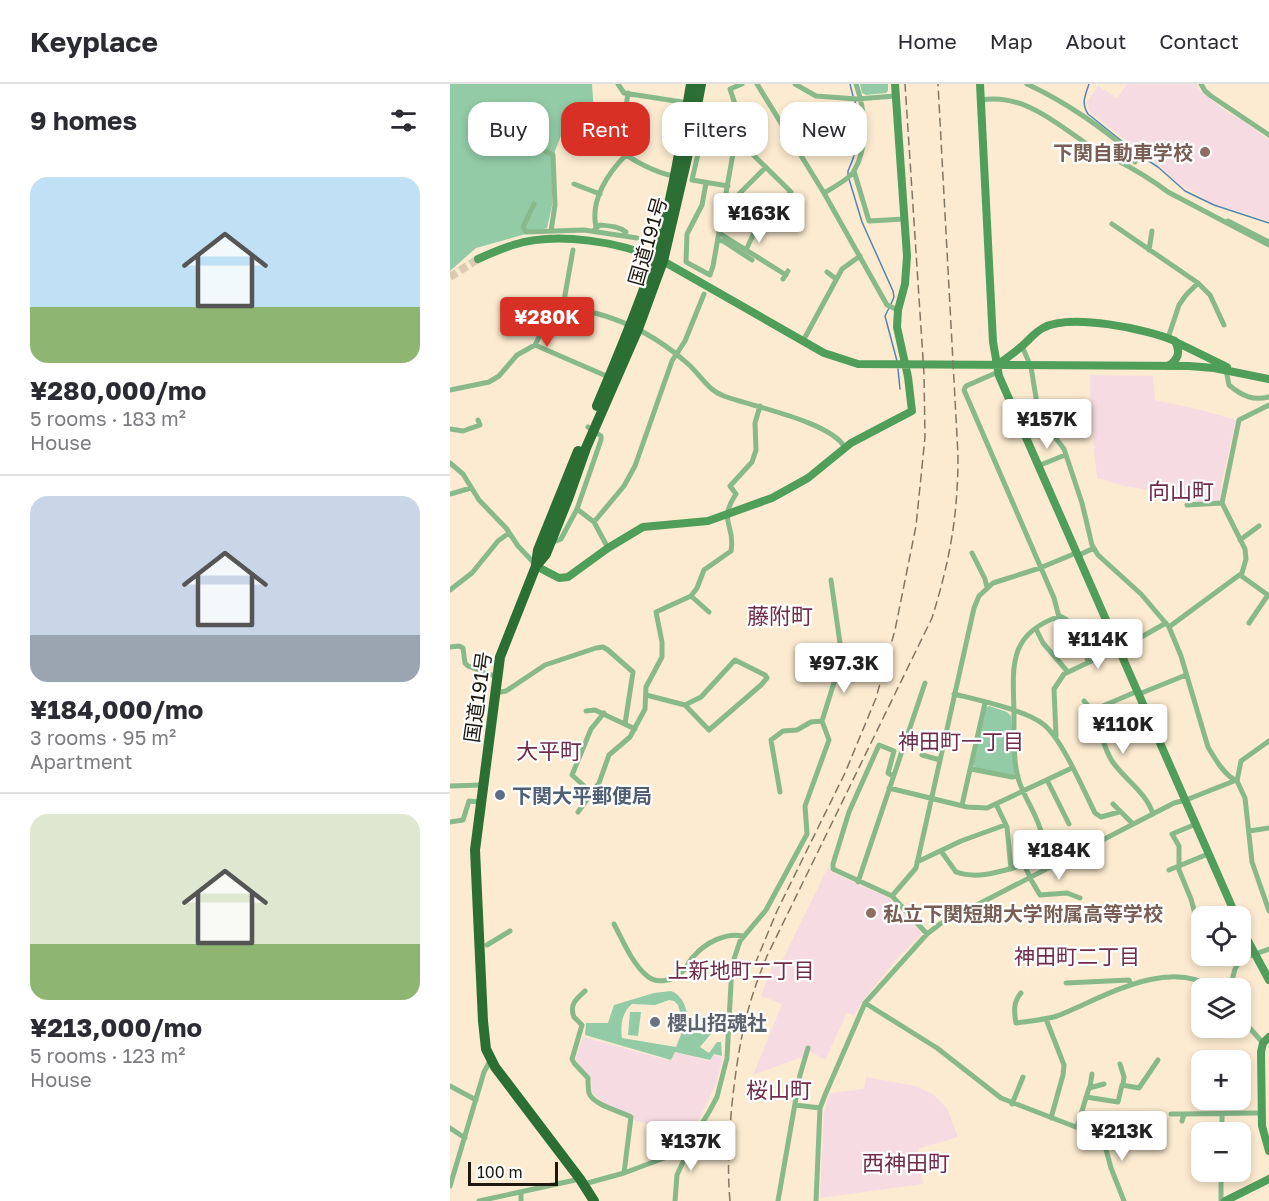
<!DOCTYPE html>
<meta charset="utf-8">
<style>
:root{--surface:#fff;--page:#f2f2f3;--text:#2b2b33;--muted:#7c7c81;--line:#e1e1e2;--accent:#d93025}
body{margin:0;font-family:"Golos Text","Noto Sans JP",sans-serif;background:var(--page);color:var(--text);height:100vh;display:flex;flex-direction:column;font-size:22px;white-space:nowrap}
*{box-sizing:border-box;margin:0}
p{font-size:20px;color:var(--muted)}
.icon{flex:none;width:33px;height:33px;fill:none;stroke:currentColor;stroke-width:2;stroke-linecap:round;stroke-linejoin:round}
.map{position:relative;flex:1;overflow:hidden}
.side{display:flex;flex-direction:column;background:var(--surface);width:450px}
.side>*{flex:none}
.top-card{position:absolute;left:18px;top:18px;width:570px;height:54px;display:flex;gap:12px}
.buttons{position:absolute;left:741px;top:822px;display:grid;gap:12px}
.buttons a{display:grid;place-items:center;width:60px;height:60px;border-radius:12px;background:var(--surface);box-shadow:0 3px 9px #0003;font-size:30px}
.scale{position:absolute;left:18px;bottom:15px;width:90px;box-sizing:border-box;padding-left:6px;border:3px solid #1e180e;border-top:0;font-size:16px;line-height:21px;white-space:nowrap;color:#1e180e;-webkit-text-stroke:4px #fff;paint-order:stroke}
.price{position:absolute;translate:-50% -51px;padding:0 14px;border-radius:6px;background:#fff;color:#222;font-size:20px;line-height:39px;filter:drop-shadow(0 2px 3px #0008)}
.price::after{content:'';position:absolute;left:50%;top:36px;width:18px;height:14px;margin-left:-9px;background:inherit;clip-path:polygon(0 0,100% 0,50% 100%)}
.price.current{background:var(--accent);color:#fff}
ul{padding:0;list-style:none}
li{display:grid;align-content:center;gap:12px;height:318px;padding:0 30px}
li+li{border-top:2px solid var(--line)}
li span{display:grid;place-items:center;height:186px;border-radius:18px;color:#555}
li>.icon{margin-inline-start:auto}
span .icon{width:108px;height:108px;fill:#fffc;stroke-width:1}
li b{font-size:26px}
h2{display:flex;justify-content:space-between;align-items:center;height:72px;padding:0 30px;font-size:26px}
.pill{padding:0 21px;border-radius:18px;background:var(--surface);box-shadow:0 3px 9px #0003;font-size:21px;line-height:54px}
.pill.current{background:var(--accent);color:#fff}
header{display:flex;align-items:center;gap:36px;box-sizing:border-box;height:84px;padding:0 30px;background:var(--surface);border-bottom:2px solid var(--line)}
header strong{font-size:28px}
nav{display:flex;gap:33px;margin-inline-start:auto;font-size:21px}
main{display:flex;flex:1;min-height:0}
.map>svg:first-child{display:block}
</style>
<header>
<strong>Keyplace</strong>
<nav><a>Home</a><a>Map</a><a>About</a><a>Contact</a></nav>
</header>
<main>
<section class="side">
<h2>9 homes<svg class="icon" aria-label="filters" viewBox="0 0 24 24"><path d="M4 7h16M4 17h16"/><circle cx="9" cy="7" r="2"/><circle cx="15" cy="17" r="2"/></svg></h2>
<ul>
<li><span style="background:linear-gradient(#bfe0f5 70%,#8fb573 0)"><svg class="icon" aria-label="home" viewBox="0 0 24 24"><path d="M3 11l9-7 9 7M6 9v11h12V9"/></svg></span><div><b>¥280,000/mo</b><p>5 rooms · 183 m²</p><p>House</p></div></li>
<li><span style="background:linear-gradient(#c9d6e8 75%,#9aa5b1 0)"><svg class="icon" aria-label="home" viewBox="0 0 24 24"><path d="M3 11l9-7 9 7M6 9v11h12V9"/></svg></span><div><b>¥184,000/mo</b><p>3 rooms · 95 m²</p><p>Apartment</p></div></li>
<li><span style="background:linear-gradient(#dfe7d0 70%,#8fb573 0)"><svg class="icon" aria-label="home" viewBox="0 0 24 24"><path d="M3 11l9-7 9 7M6 9v11h12V9"/></svg></span><div><b>¥213,000/mo</b><p>5 rooms · 123 m²</p><p>House</p></div></li>
</ul>
</section>
<div class="map">
<svg width="819" height="1117" viewBox="0 0 819 1117">
<rect width="100%" height="100%" fill="#fcebd0"/>
<path fill="#f6dce2" d="M677,0h69l5,8 26,20 16,8 26,20v81l-57,-18 -34,-20 -22,-20 -66,-50 -4,-10 12,-17 19,12z
M640,291l63,1 2,24 46,10 35,10 -14,60 -3,23h-23l-2,-6 -70,-11 -27,-8 -6,-58z
M378,783l3,5 58,26 31,33 1,3 -26,27 -34,42 -7,13 -7,-3 -22,47 -17,-10 -3,6 -52,19 29,-71 -21,-8 13,-35 7,2z
M133,953l88,24 4,-9 34,9 5,-6 9,2 -7,27 -15,31 -10,16 -25,20 -10,-9 -6,-17 -16,-5 -1,-5 -25,-9 -16,-13 -1,-15 -9,-8 -7,-12z
M416,993l50,9 17,8 14,14 11,29 -40,12 5,35 -103,14 4,-86 6,-19 34,-4z"/>
<path fill="#92cba6" d="M0,0h142l3,45 -31,-1 -9,23 -3,55 -5,22 -71,20 -26,23z
M410,0h28v7l-2,2 -20,2 -4,-2z
M539,622l18,6 4,4 4,57 -3,2 -37,-7 -2,-3 13,-58z
M221,907c11,4 15,15 17,27l20,-3 4,5v5l-29,-2 -5,-18 -4,-4 -5,-1 -14,5 -23,-1c-10,8 -12,22 -10,34l54,9 6,-15 29,2 -11,13 9,6 8,-11h4l1,14 -8,-2 -4,6 -35,-8 -4,8 -86,-25 1,-12h22l6,-18 40,-12z
M180,928h11l-3,24 -10,-1z"/>
<g fill="none" stroke-linecap="round" stroke-linejoin="round">
<path stroke="#5384b4" stroke-width="1.5" d="M400,0l3,12
M639,0c-4,12 -8,19 -1,30l50,40 20,13 27,24 29,14 55,18
M398,91v-4c11,-22 12,-46 7,-70
M399,95l13,43 31,69 1,6 -3,7
M439,224l-4,8 12,45
M448,285l2,20"/>
<path stroke="#dbcbb3" stroke-width="8" stroke-dasharray="8 4" stroke-linecap="butt" d="M0,193l28,-18"/>
<path stroke="#87b98b" stroke-width="5" d="M168,0l6,9 64,10
M307,0l67,109 63,112 11,5
M345,0l21,12 41,3 38,-3
M577,0c41,19 75,44 109,72l-1,6
M751,0l4,7 6,5 58,39
M178,9l-8,55c8,12 40,26 54,28
M531,16c45,-8 80,28 115,50 5,4 11,5 17,8 19,10 38,21 55,34l101,53
M242,46l11,2 4,-25 30,3
M253,48l-11,48 36,6
M285,57l7,3 49,48 -38,43 -7,15
M79,59l24,12 2,50 -4,26
M404,87l15,50 35,-2
M256,99l-4,22 -15,29 -1,28 24,13 3,-9 24,-135v-21l-7,-21 12,-5
M124,100l26,10
M374,109c7,-4 27,-16 30,-22 15,-25 11,-61 2,-87
M84,120l-11,23 3,5 58,-2 53,8
M778,137l41,21
M312,140l-26,-23v-4l30,-30
M662,140l86,59 12,12 14,30
M146,143c-6,-27 12,-54 30,-72
M145,145l5,-4c9,1 18,1 26,7
M269,149l67,42
M268,156l5,1 29,19
M699,166l3,-19
M377,188l9,7
M333,195l5,-8
M112,240l33,-11c34,9 66,27 92,50 13,11 20,27 37,33 26,10 109,26 121,52
M718,254l11,-33 7,-10 12,-12
M353,257l39,-72 18,-13
M85,261l76,33
M572,262l9,21 8,49 25,33 18,54 10,42 6,10 43,39 28,33 12,29 27,91c7,12 17,29 29,34l8,17 7,64 17,49
M776,286l3,15c13,11 24,16 40,12
M548,288l-32,14 -2,4 90,208 5,19
M0,306l39,-8 10,-6 18,-21 18,-10 8,-16 8,-4 11,-1 3,-29 8,-45
M0,345l13,2 17,-6 -2,-5
M0,379l13,11 16,26 27,28 12,18 17,18
M588,382l27,-11
M0,410l21,-6
M737,421l35,-2
M127,425l17,13 14,26
M144,438l30,-36 11,-20 37,-105 13,-20 19,-47
M790,456l19,-14
M106,457l5,-2 16,-30 24,-69v-4l-13,-9
M522,469l13,26 2,8
M627,472l17,-8
M790,491l28,20 -19,28
M0,506l22,-17 26,-32 11,-8
M241,512l18,16
M719,543l73,-54 4,-14 -1,-10 -23,-46 17,-83 30,-15
M586,545l7,14 24,28
M0,563l9,-1 4,2 2,15 3,3 29,11
M46,609l10,-2 39,-26 51,-17 7,-1 5,3 25,22 -8,52
M504,610c24,6 71,16 89,30 18,13 41,67 52,89l6,4 18,-5
M689,610l47,-19
M196,611l39,10 24,25 52,-45 6,-7 -2,-3 -30,-15 -34,37 -16,8
M634,617c16,17 16,41 28,60 13,19 34,31 41,53
M136,627l9,-1 40,19
M641,627l47,-20
M606,652l-2,-47 10,-15 72,-34 30,-17
M472,671l18,5
M521,685l41,8 6,-1
M443,692l-5,-3 6,-22 -15,-6 -30,67 -16,52v5l59,27 35,38
M597,696l22,44
M787,697l4,-20 28,-20
M0,702l32,-1
M439,704l78,19 20,1 85,-40
M330,708l-9,-52 12,-9 14,-1 14,-8 11,-1
M143,710l-21,-19 19,-46 13,-16
M546,720l11,23 4,42
M663,720l20,20
M512,721l23,-102
M128,728l21,-29 10,-28 21,-18 15,-28 1,-22 16,-30v-15l-6,-30 35,-16 6,-8 7,-18 27,-19c5,-27 -14,-28 5,-57l-6,-8 22,-24 4,-12 -1,-27 5,-17
M0,738l13,-2 6,-19 11,1
M746,740l-24,10 7,12v24l12,29 6,22 5,3
M799,747l20,-3
M491,767l15,21c23,8 45,-1 68,-7
M467,778l44,-21 44,-16
M719,786l39,-16
M580,793l-6,-12 18,-29c-3,-19 -17,-36 -23,-55 -6,-18 -5,-48 -5,-68 -1,-46 -7,-79 46,-97 16,6 25,31 28,46
M580,794l10,17 27,-2 13,5
M408,798l67,-199
M442,812l24,-28 58,-260 5,-12 14,-13 47,-15 36,-15
M164,840c9,17 18,39 32,51 10,10 28,6 37,-4 5,-4 6,-11 11,-15 11,-13 32,-24 49,-20
M37,861l23,-14
M616,899l63,-3 2,5
M780,904l5,-19 6,-10 28,-10
M135,907c-9,8 -16,14 -11,26l8,8 -10,34 2,4 14,15c0,4 0,10 1,15 4,12 31,18 42,24l-7,56
M571,909c-8,9 -7,19 -5,30 13,-2 28,-3 41,-7 46,-18 109,-59 157,-28
M415,919l72,45 64,50 98,38 5,6 7,26 13,33
M790,933l23,26
M596,935l18,46 -1,10 -12,43
M670,980l4,13 -1,8
M0,1002l26,14
M640,1003l2,-13
M636,1013l32,5 4,-17 17,3 19,-28
M562,1020l11,-27
M345,1021l25,3
M721,1030h13
M732,1037l2,-7 73,-1
M627,1043l12,-39 15,-4
M0,1044l15,10
M772,1048v-18
M134,1100l40,-11 43,-16 28,-22 14,-23 8,-15 10,-39 5,-93 8,-24 26,-31 41,-76 -2,-28 24,-66 -7,-19 20,-64 -11,-77
M0,1102l34,-114 7,-13
M71,1108v9
M29,1117l101,-22
M225,1117l2,-26 11,-24 1,-9
M328,1117l22,-126 8,-27
M366,1117l4,-93 5,-13 40,-92 62,-69 13,-10 234,-121 12,-3 48,-19
M771,1117v-29"/>
<path stroke="#4f9e59" stroke-width="8" d="M530,0l13,258 6,34 237,540
M28,175c11,-5 23,-10 35,-14 44,-14 109,-3 150,16l161,92 34,11 331,2 25,2 55,11
M726,258l51,25
M546,282c9,-7 18,-13 26,-20 7,-6 13,-14 21,-18 27,-15 105,1 132,13 6,11 3,19 -7,25
M86,482l23,12 9,-1 40,-29 35,-21 65,-6 64,-23 36,-20 43,-35 61,-32 -4,-34 -11,-50 1,-17 7,-26 2,-28 -12,-172
M790,842l29,54
M819,953l-6,6 -2,9 1,74 7,25
M775,1117l44,-22"/>
<path stroke="#2b6f35" stroke-width="10" d="M147,322c20,-48 41,-96 57,-146 18,-57 27,-117 37,-176
M86,481l2,-15 40,-99
M144,1117l-14,-22 -85,-112 -9,-18 -3,-28 -8,-171 25,-193 36,-91 10,-12 22,-55 18,-51 52,-119 25,-68 24,-103 14,-74"/>
<path stroke="#817665" stroke-width="1.5" stroke-dasharray="9 4.5" stroke-linecap="butt" d="M305,880l22,-53 68,-138 31,-75 19,-68 21,-104 9,-89 -1,-63 -19,-290
M280,1117c-3,-32 -1,-65 2,-97 6,-55 13,-96 35,-148l165,-338c18,-58 26,-102 26,-163l-20,-371"/>
</g>
<g fill="#8d6e63" stroke="#fff" stroke-width="2">
<circle cx="755" cy="68" r="6"/>
<circle cx="421" cy="829" r="6"/>
</g>
<circle fill="#5c6f8a" stroke="#fff" stroke-width="2" cx="50" cy="711" r="6"/>
<circle fill="#6b7280" stroke="#fff" stroke-width="2" cx="205" cy="938" r="6"/>
<g text-anchor="middle" dominant-baseline="central" stroke-width="4.5" stroke-linejoin="round" paint-order="stroke">
<g font-size="20" font-weight="bold" fill="#785e54" stroke="#fff" text-anchor="end">
<text x="743" y="68">下関自動車学校</text>
<text x="433" y="829" text-anchor="start">私立下関短期大学附属高等学校</text>
</g>
<g font-size="20" fill="#1e180e" stroke="#fff">
<text transform="translate(197 157) rotate(-74)">国道191号</text>
<text transform="translate(27 613) rotate(-82)">国道191号</text>
</g>
<g font-size="20" font-weight="bold" fill="#4e5e75" stroke="#fff" text-anchor="start">
<text x="62" y="711">下関大平郵便局</text>
</g>
<g font-size="20" font-weight="bold" fill="#5b616d" stroke="#fff" text-anchor="start">
<text x="217" y="938">櫻山招魂社</text>
</g>
<g font-size="21" fill="#6f2c49" stroke="#fff">
<text x="511" y="657">神田町一丁目</text>
<text x="627" y="872">神田町二丁目</text>
<text x="291" y="886">上新地町二丁目</text>
</g>
<g font-size="22" fill="#6f2c49" stroke="#fff">
<text x="731" y="406">向山町</text>
<text x="330" y="531">藤附町</text>
<text x="99" y="666">大平町</text>
<text x="329" y="1005">桜山町</text>
<text x="456" y="1078">西神田町</text>
</g>
</g>
</svg>
<div class="buttons">
<a><svg class="icon" aria-label="locate" viewBox="0 0 24 24"><circle cx="12" cy="12" r="6"/><path d="M12 2v4M12 18v4M2 12h4M18 12h4"/></svg></a>
<a><svg class="icon" aria-label="layers" viewBox="0 0 24 24"><path d="M12 4l9 5-9 5-9-5zM3 14l9 5 9-5"/></svg></a>
<a>+</a>
<a>−</a>
</div>
<div class="scale">100 m</div>
<b class="price" style="left:309px;top:160px">¥163K</b>
<b class="price current" style="left:97px;top:264px">¥280K</b>
<b class="price" style="left:597px;top:366px">¥157K</b>
<b class="price" style="left:648px;top:586px">¥114K</b>
<b class="price" style="left:394px;top:610px">¥97.3K</b>
<b class="price" style="left:673px;top:671px">¥110K</b>
<b class="price" style="left:609px;top:797px">¥184K</b>
<b class="price" style="left:672px;top:1078px">¥213K</b>
<b class="price" style="left:241px;top:1088px">¥137K</b>
<div class="top-card">
<a class="pill">Buy</a>
<a class="pill current">Rent</a>
<a class="pill">Filters</a>
<a class="pill">New</a>
</div>
</div>
</main>
